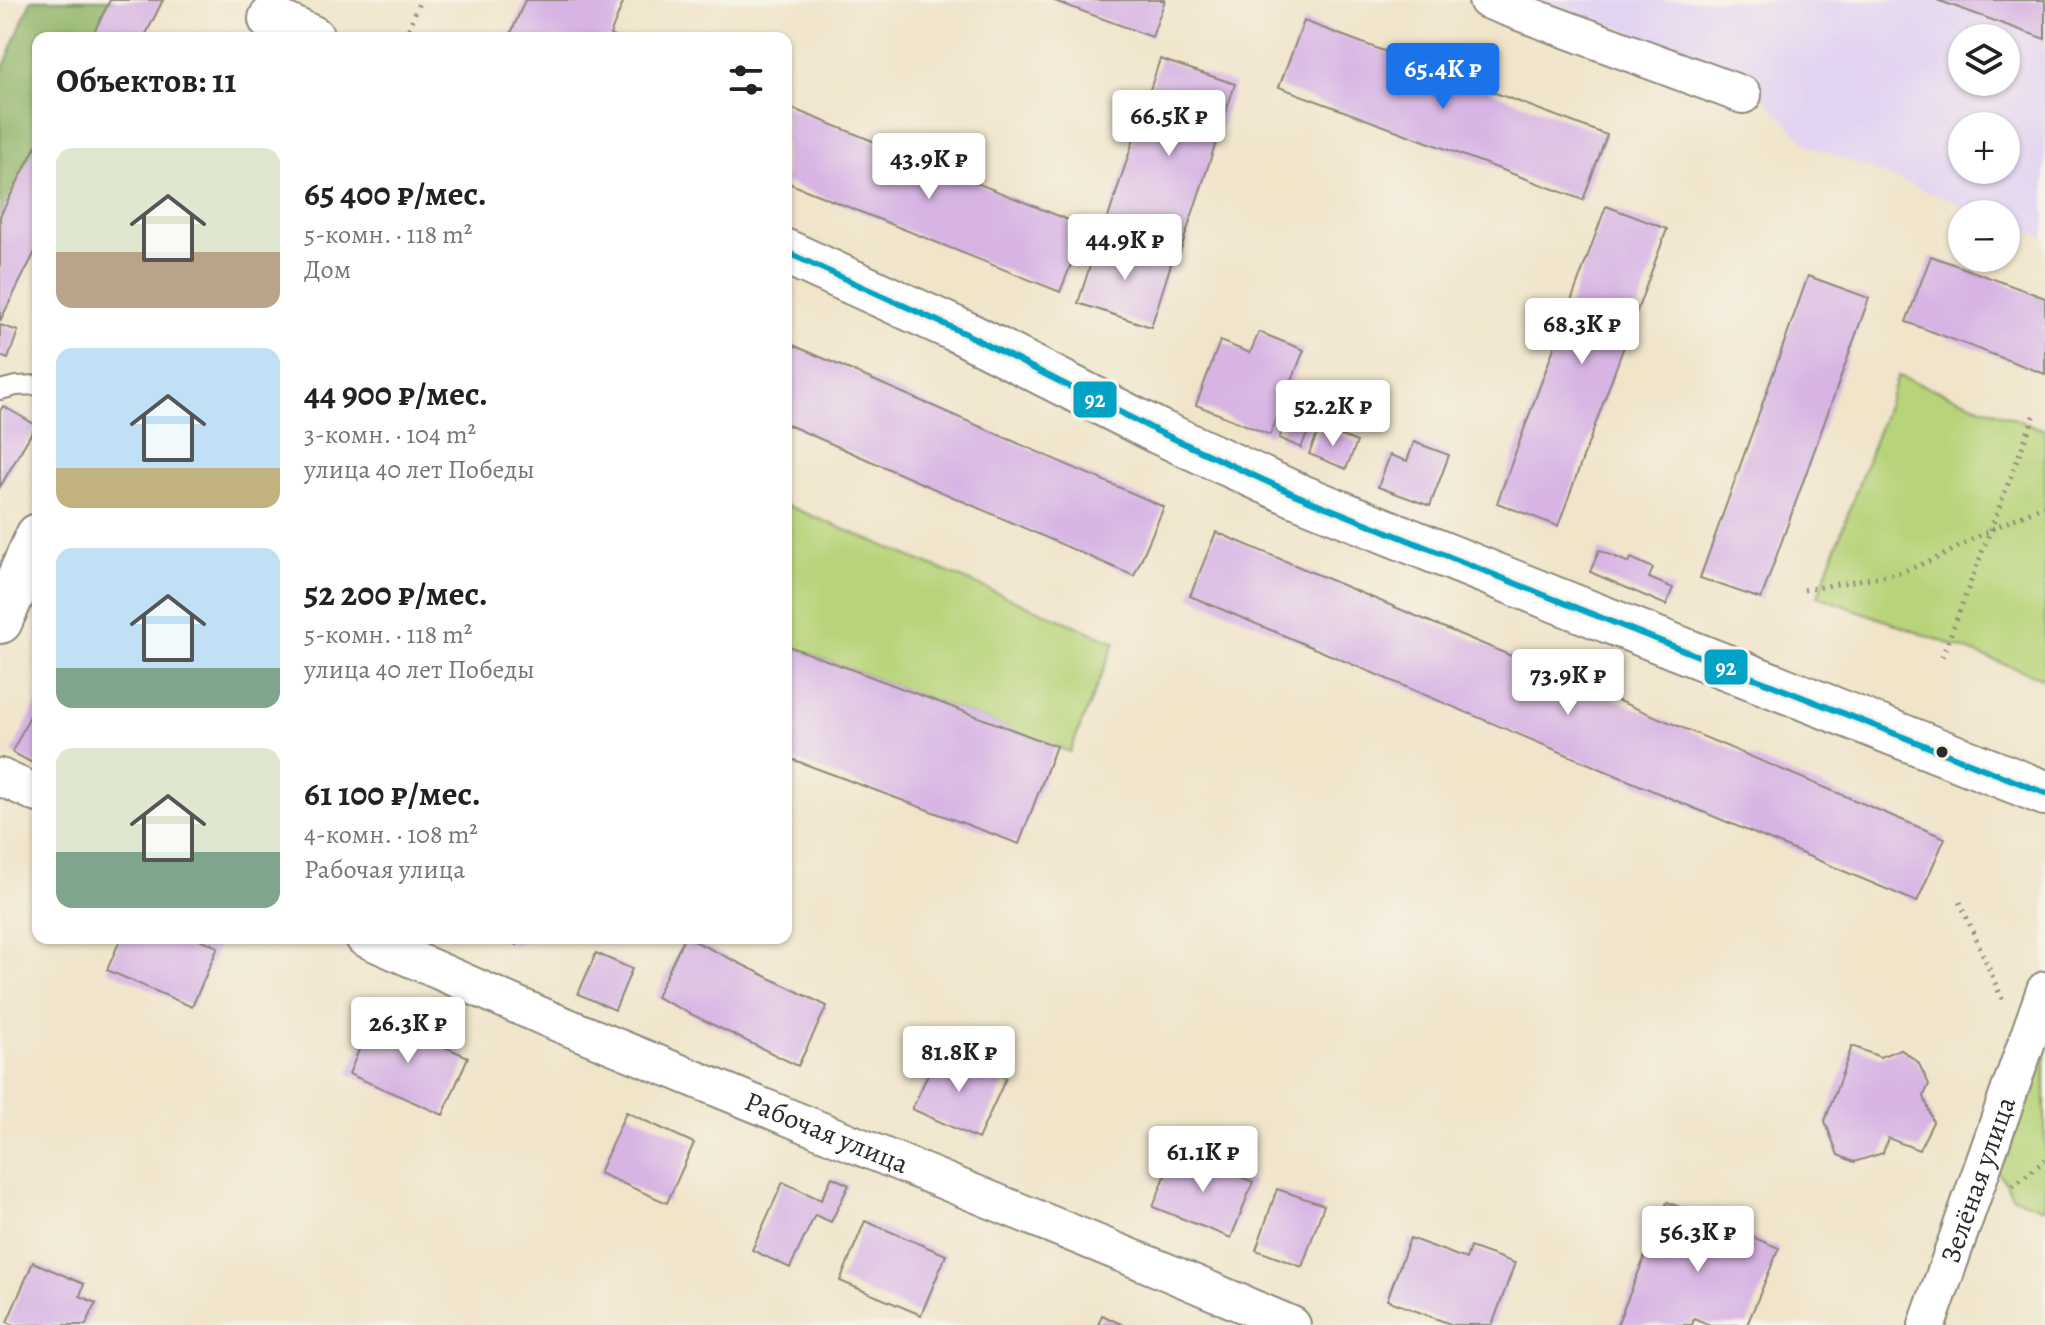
<!DOCTYPE html>
<html lang="ru">
<meta charset="utf-8">
<style>
:root{--surface:#fff;--page:#f6f6f6;--text:#222;--muted:#767676;--accent:#1a73e8}
body{margin:0;font-family:Alegreya,serif;background:var(--page);color:var(--text);height:100vh;display:flex;flex-direction:column;font-size:30px;white-space:nowrap}
*{box-sizing:border-box;margin:0}
p{font-size:26px;color:var(--muted)}
.icon{flex:none;width:44px;height:44px;fill:none;stroke:currentColor;stroke-width:2;stroke-linecap:round;stroke-linejoin:round}
.map{position:relative;flex:1;overflow:hidden}
.panel{position:absolute;left:32px;top:32px;width:760px;height:912px;display:flex;flex-direction:column;background:var(--surface);border-radius:16px;box-shadow:0 2px 6px #0004}
.panel>*{flex:none}
.controls{position:absolute;left:1948px;top:24px;display:grid;gap:16px}
.controls a{display:grid;place-items:center;width:72px;height:72px;border-radius:50%;background:var(--surface);box-shadow:0 2px 6px #0004;font-size:40px}
.price{position:absolute;translate:-50% -68px;padding:0 18px;border-radius:8px;background:#fff;color:#222;font-size:26px;line-height:52px;filter:drop-shadow(0 2px 4px #0008)}
.price::after{content:'';position:absolute;left:50%;top:48px;width:24px;height:18px;margin-left:-12px;background:inherit;clip-path:polygon(0 0,100% 0,50% 100%)}
.price.on{background:var(--accent);color:#fff}
ul{padding:0;list-style:none}
li{display:flex;align-items:center;gap:24px;height:200px;padding:0 24px}
li span{display:grid;place-items:center;flex:none;width:224px;height:160px;border-radius:16px;color:#555}
li>.icon{margin-inline-start:auto}
span .icon{width:96px;height:96px;fill:#fffc;stroke-width:1}
li b{font-size:34px}
h2{display:flex;justify-content:space-between;align-items:center;height:96px;padding:0 24px;font-size:34px}
.map>svg:first-child{display:block}
</style>
<div class="map">
<svg width="2045" height="1325" viewBox="0 0 2045 1325">
<rect width="100%" height="100%" fill="#f7f3e8"/>
<filter id="ink" filterUnits="userSpaceOnUse"><feTurbulence type="fractalNoise" baseFrequency=".0125" numOctaves="2"/><feDisplacementMap in="SourceGraphic" scale="16" xChannelSelector="R" yChannelSelector="G"/><feConvolveMatrix kernelMatrix="1 2 1 2 8 2 1 2 1" color-interpolation-filters="sRGB"/></filter>
<filter id="wash" filterUnits="userSpaceOnUse"><feTurbulence type="fractalNoise" baseFrequency=".006" numOctaves="4" result="noise"/><feDisplacementMap in="SourceGraphic" scale="32" xChannelSelector="R" yChannelSelector="G"/><feGaussianBlur stdDeviation="1.8" result="paint"/><feColorMatrix in="noise" values="0 0 0 0 0 0 0 0 0 0 0 0 0 0 0 0 0 1.4 0 .05"/><feComposite in="paint" operator="in"/></filter>
<g filter="url(#wash)">
<rect width="100%" height="100%" fill="#f0e4c9"/>
<path fill="#e3d3f2" fill-rule="evenodd" d="M1540,0h505v238l-39,-16v-8h-21l-177,-69 -74,-77zM1962,38h44v44h-44zM1962,126h44v44h-44z"/>
<path fill="#b8d47a" stroke="#728052" stroke-width="2" d="M1898,376l147,54v249l-227,-83z
M786,505l329,137 -45,110 -284,-107z
M2045,1032v176l-32,-11 -16,-27z"/>
<path fill="#92b66a" stroke="#5e704a" stroke-width="2" d="M31,0h82l-17,38h-58v125l-38,82v-169z"/>
<g id="blocks">
<path fill="#d7b4e4" d="M110,0h53l-19,38h-53z
M525,0h99l-14,35 6,3h-107z
M1052,0h113l-13,37z
M1938,0h107v39l-108,-39z
M1304,21l303,114 -24,65 -304,-113z
M1160,59l75,25 -57,174 -75,-25z
M786,106l300,121 -26,65 -274,-110z
M38,142v104l-38,75v-105z
M1606,206l61,23 -109,297 -61,-23z
M1099,238l73,23 -21,66 -73,-24z
M1931,256l114,42v76l-139,-52z
M1808,276l61,22 -108,301 -61,-21z
M0,325l18,6 -10,28 -8,-3z
M1259,332l45,18 -34,85 -74,-30 24,-64 30,12z
M786,342l378,165 -30,69 -348,-152z
M3,406l33,19 -36,62v-76z
M1288,418l22,9 -9,21 -22,-10z
M1320,427l37,15 -11,27 -37,-15z
M1414,442l35,13 -19,51 -52,-19 12,-32 17,6z
M1216,532l729,306 -28,64 -727,-306z
M1599,550l30,13 2,-5 22,10 -4,10 24,10 -7,17 -76,-33z
M786,645l270,101 -37,98 -233,-87z
M38,700v66l-26,-14z
M121,938h76l21,9 -26,60 -85,-37z
M500,938h20l-3,7z
M684,938h4l139,68 -29,60 -142,-69z
M596,953l36,16 -17,41 -37,-16z
M373,1016l95,41 -25,58 -94,-41z
M1852,1046l28,11 20,-8 18,13 11,22 -5,12 9,26 -14,28 -31,-12 -5,15 -29,9 -16,-7 -13,-34z
M940,1048l66,30 -28,61 -66,-30z
M626,1112l68,31 -27,60 -68,-30z
M1175,1151l78,31 -22,56 -78,-31z
M832,1177l17,8 -18,37 -16,-7 -25,53 -38,-18 31,-68 38,18z
M1277,1189l47,16 -22,62 -46,-17z
M1667,1202l112,46 -32,77h-37l-16,-7 -2,7h-75z
M865,1221l81,34 -25,60 -81,-34z
M1410,1238l56,21 4,-12 45,16 -23,62h-39l-66,-25z
M33,1262l51,22 -4,12 16,7 -10,22h-71l-8,-3z
M1102,1315l21,10h-25z"/>
</g>
</g>
<g filter="url(#ink)">
<use href="#blocks" fill-opacity="0" stroke="#8e887a" stroke-width="2"/>
<g fill="none" stroke-linecap="round" stroke-linejoin="round">
<g stroke="#8e887a" stroke-width="22">
<path id="lane" d="M0,390l16,-4 22,-1"/>
</g>
<g stroke="#8e887a" stroke-width="40">
<g id="street">
<path d="M1487,0l256,95"/>
<path d="M0,777l38,17"/>
<path id="s1" d="M364,938l189,83 619,253 120,51"/>
<path id="s2" d="M1927,1325l118,-335"/>
</g>
</g>
<g stroke="#8e887a" stroke-width="48">
<path id="secondary" d="M271,19l41,19
M786,252l178,81 193,98 139,64 258,104 491,194
M0,621l38,-85"/>
</g>
<path stroke="#8e887a" stroke-width="5" stroke-dasharray="2 6" stroke-linecap="butt" d="M406,36l14,-36
M1804,590l95,-17 41,-16 50,-27 55,-25
M1942,657l94,-246
M1960,902l43,99
M2013,1186l32,-26"/>
<use href="#lane" stroke="#fff" stroke-width="18"/>
<use href="#street" stroke="#fff" stroke-width="36"/>
<use href="#secondary" stroke="#fff" stroke-width="44"/>
<g stroke="#f7f3e8" stroke-width="12">
<path id="bus-1" d="M786,252l178,81 193,98 139,64 258,104 491,194"/>
</g>
<use href="#bus-1" stroke="#02a3c6" stroke-width="6"/>
</g>
</g>
<circle fill="#2b2b2b" stroke="#f7f3e8" stroke-width="3" cx="1942" cy="752" r="7"/>
<g text-anchor="middle" dominant-baseline="central" stroke-width="6" stroke-linejoin="round" paint-order="stroke">
<g font-size="28" fill="#2b2b2b" stroke="#f7f3e8">
<text stroke="none"><textPath href="#s1" startOffset="502">Рабочая улица</textPath></text>
<text stroke="none"><textPath href="#s2" startOffset="154">Зелёная улица</textPath></text>
</g>
</g>
<g stroke="#f7f3e8" stroke-width="3">
<rect x="1072" y="380" width="46" height="39" rx="8" fill="#02a3c6"/>
<rect x="1703" y="648" width="46" height="38" rx="8" fill="#02a3c6"/>
</g>
<g font-size="22" text-anchor="middle" font-weight="bold" fill="#fff">
<text x="1095" y="407">92</text>
<text x="1726" y="675">92</text>
</g>
</svg>
<div class="controls">
<a><svg class="icon" aria-label="layers" viewBox="0 0 24 24"><path d="M12 4l9 5-9 5-9-5zM3 14l9 5 9-5"/></svg></a>
<a>+</a>
<a>−</a>
</div>
<b class="price on" style="left:1443px;top:111px">65.4K ₽</b>
<b class="price" style="left:1169px;top:158px">66.5K ₽</b>
<b class="price" style="left:929px;top:201px">43.9K ₽</b>
<b class="price" style="left:1125px;top:282px">44.9K ₽</b>
<b class="price" style="left:1582px;top:366px">68.3K ₽</b>
<b class="price" style="left:1333px;top:448px">52.2K ₽</b>
<b class="price" style="left:1568px;top:717px">73.9K ₽</b>
<b class="price" style="left:408px;top:1065px">26.3K ₽</b>
<b class="price" style="left:959px;top:1094px">81.8K ₽</b>
<b class="price" style="left:1203px;top:1194px">61.1K ₽</b>
<b class="price" style="left:1698px;top:1274px">56.3K ₽</b>
<section class="panel">
<h2>Объектов: 11<svg class="icon" aria-label="filters" viewBox="0 0 24 24"><path d="M4 7h16M4 17h16"/><circle cx="9" cy="7" r="2"/><circle cx="15" cy="17" r="2"/></svg></h2>
<ul>
<li><span style="background:linear-gradient(#dfe7d0 65%,#b9a48a 0)"><svg class="icon" aria-label="home" viewBox="0 0 24 24"><path d="M3 11l9-7 9 7M6 9v11h12V9"/></svg></span><div><b>65 400 ₽/мес.</b><p>5-комн. · 118 m²</p><p>Дом</p></div></li>
<li><span style="background:linear-gradient(#bfe0f5 75%,#c2b280 0)"><svg class="icon" aria-label="home" viewBox="0 0 24 24"><path d="M3 11l9-7 9 7M6 9v11h12V9"/></svg></span><div><b>44 900 ₽/мес.</b><p>3-комн. · 104 m²</p><p>улица 40 лет Победы</p></div></li>
<li><span style="background:linear-gradient(#bfe0f5 75%,#7fa58c 0)"><svg class="icon" aria-label="home" viewBox="0 0 24 24"><path d="M3 11l9-7 9 7M6 9v11h12V9"/></svg></span><div><b>52 200 ₽/мес.</b><p>5-комн. · 118 m²</p><p>улица 40 лет Победы</p></div></li>
<li><span style="background:linear-gradient(#dfe7d0 65%,#7fa58c 0)"><svg class="icon" aria-label="home" viewBox="0 0 24 24"><path d="M3 11l9-7 9 7M6 9v11h12V9"/></svg></span><div><b>61 100 ₽/мес.</b><p>4-комн. · 108 m²</p><p>Рабочая улица</p></div></li>
</ul>
</section>
</div>
